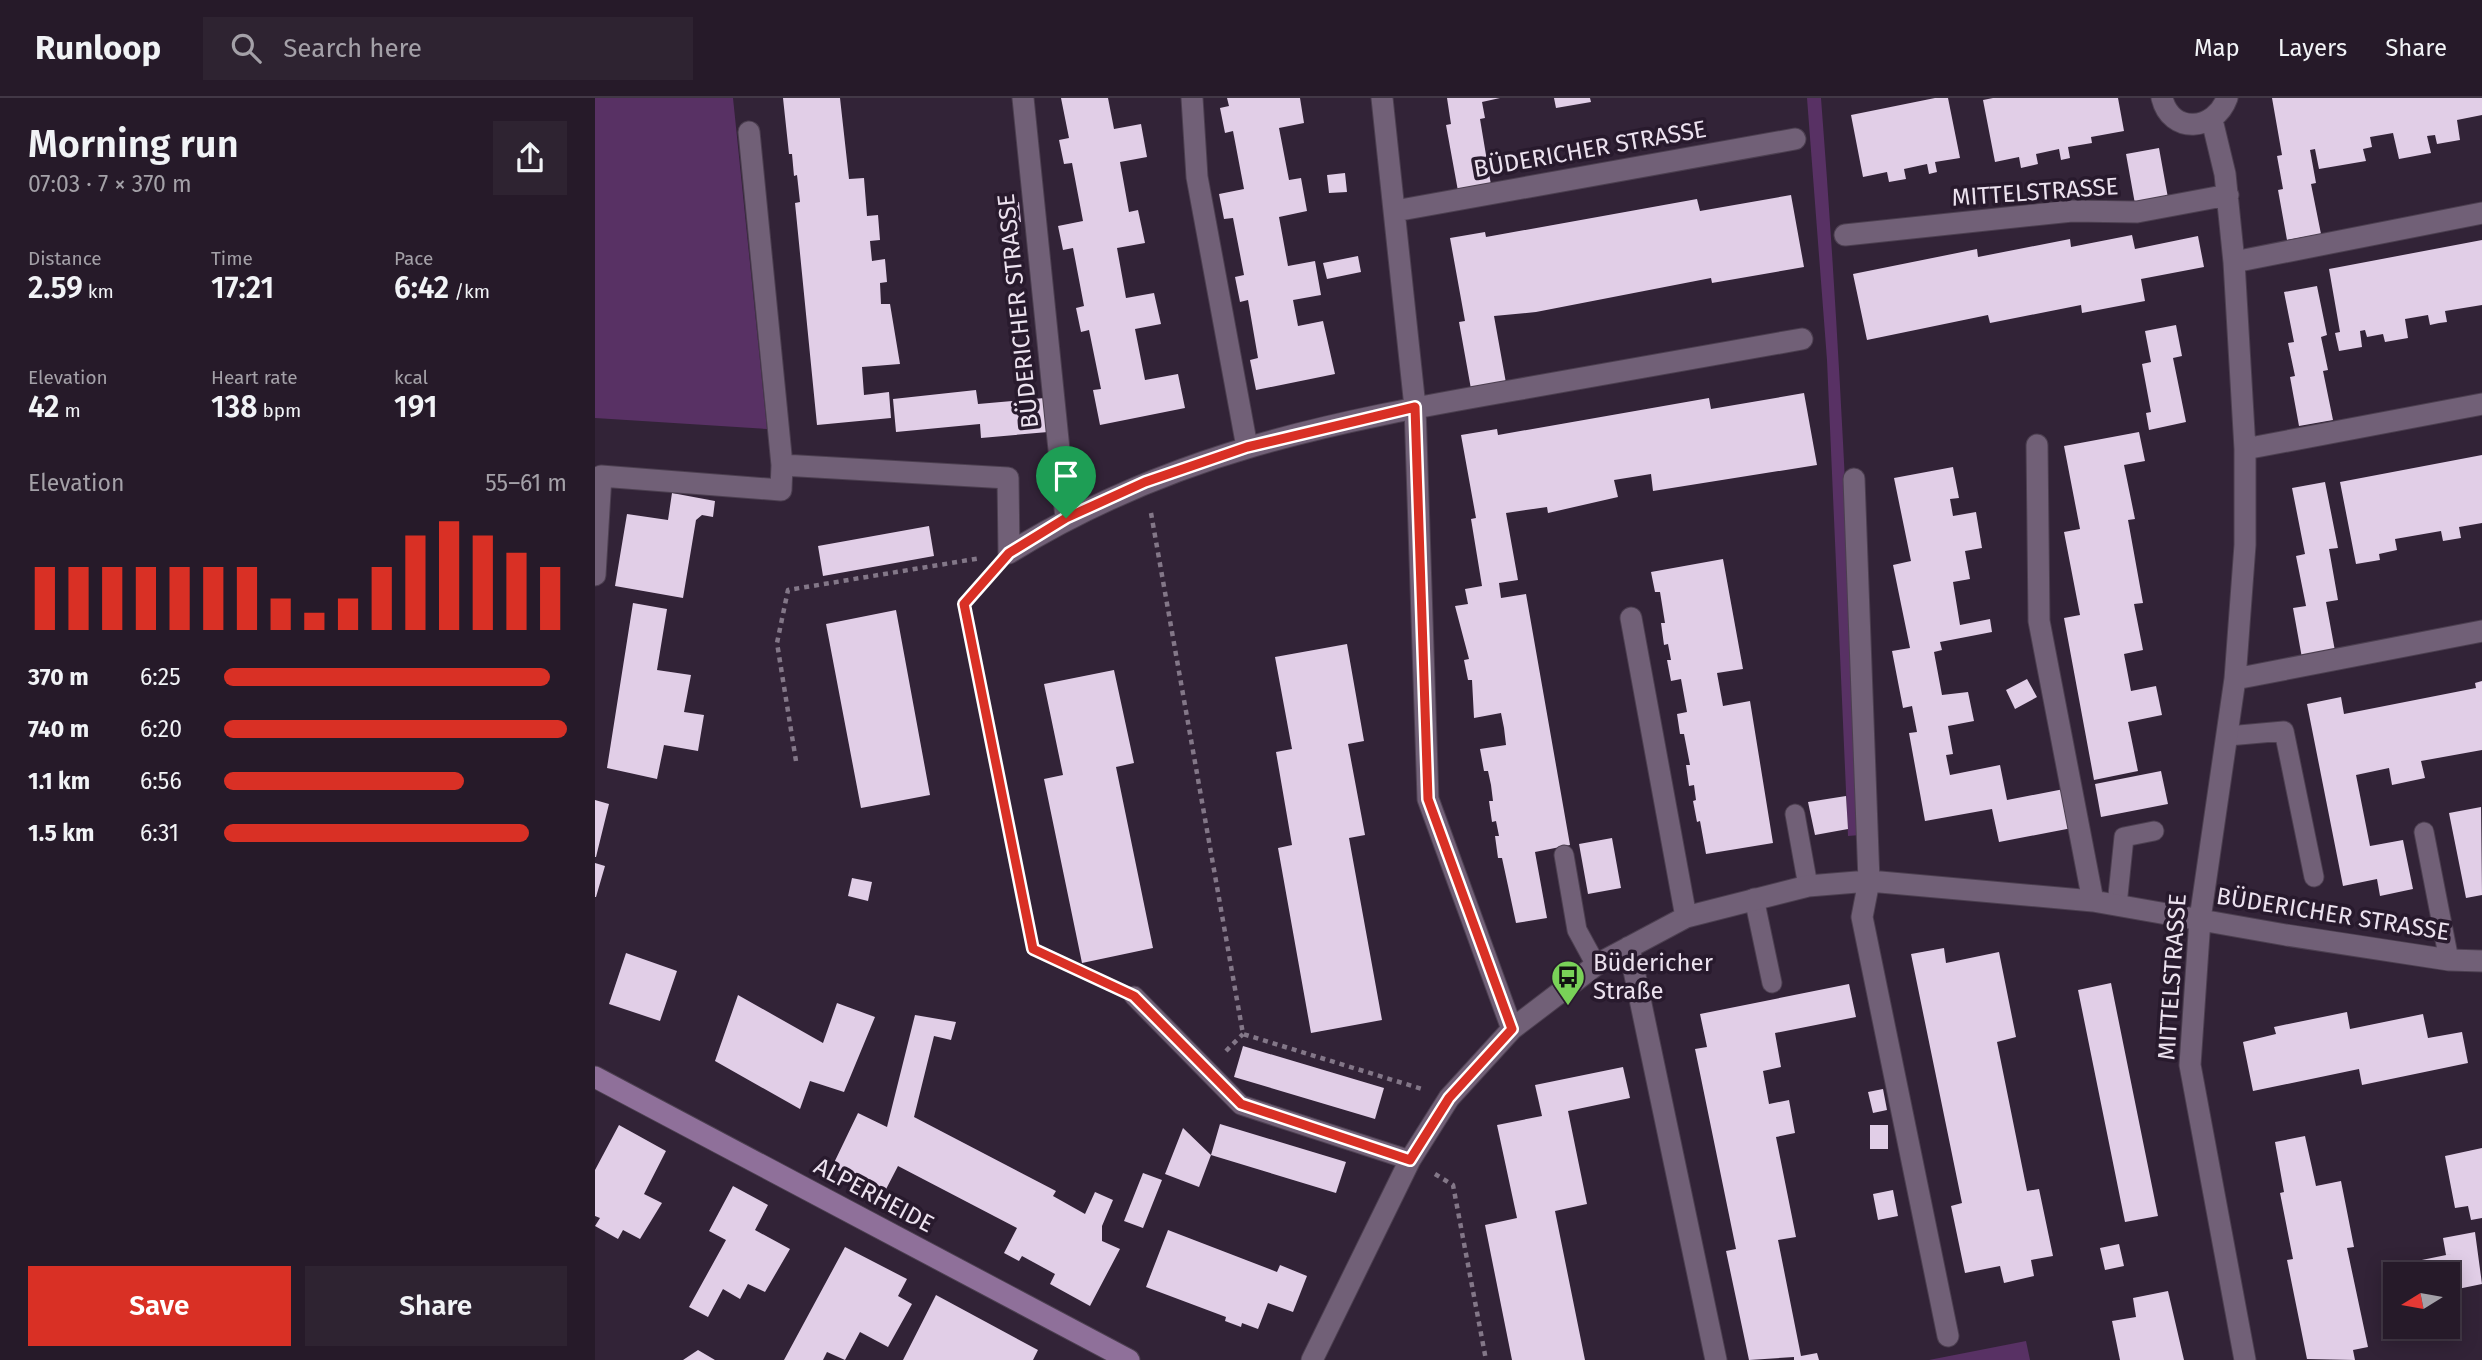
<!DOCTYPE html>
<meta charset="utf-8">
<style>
:root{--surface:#261a29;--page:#2e2331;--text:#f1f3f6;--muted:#a4a1a8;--line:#423846;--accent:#d93025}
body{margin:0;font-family:"Fira Sans",sans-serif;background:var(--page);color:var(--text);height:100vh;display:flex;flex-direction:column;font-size:26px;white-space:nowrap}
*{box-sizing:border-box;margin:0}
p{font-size:23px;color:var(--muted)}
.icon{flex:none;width:38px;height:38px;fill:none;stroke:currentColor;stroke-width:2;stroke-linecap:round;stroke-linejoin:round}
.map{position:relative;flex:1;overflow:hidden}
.sheet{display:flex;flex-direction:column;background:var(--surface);width:595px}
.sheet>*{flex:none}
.needle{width:46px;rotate:259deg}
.tools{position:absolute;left:1788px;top:1164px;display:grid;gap:14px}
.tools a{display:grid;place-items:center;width:77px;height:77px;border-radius:0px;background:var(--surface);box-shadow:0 4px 18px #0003,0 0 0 2px var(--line);font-size:35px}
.pin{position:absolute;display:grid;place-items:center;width:60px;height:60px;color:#fff;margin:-72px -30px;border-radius:50% 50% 50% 0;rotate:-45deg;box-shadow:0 0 7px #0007}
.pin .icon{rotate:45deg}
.round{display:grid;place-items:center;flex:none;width:74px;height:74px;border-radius:0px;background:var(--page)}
.summary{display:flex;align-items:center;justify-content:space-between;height:119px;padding:0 28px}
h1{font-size:38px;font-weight:600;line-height:52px}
.figures{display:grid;grid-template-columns:repeat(3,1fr);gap:10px;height:119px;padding:7px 28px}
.figures div{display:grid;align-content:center}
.figures b{font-size:30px;font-weight:600}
.figures small{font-size:19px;font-weight:400}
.figures p{font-size:19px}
.chart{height:196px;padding:14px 28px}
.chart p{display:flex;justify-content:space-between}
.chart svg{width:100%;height:126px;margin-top:7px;stroke:var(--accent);stroke-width:6}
.button{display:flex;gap:14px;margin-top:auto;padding:14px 28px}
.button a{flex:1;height:80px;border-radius:0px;background:var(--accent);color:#fff;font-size:28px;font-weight:600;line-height:80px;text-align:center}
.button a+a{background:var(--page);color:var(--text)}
ul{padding:0 28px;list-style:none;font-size:23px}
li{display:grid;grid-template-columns:112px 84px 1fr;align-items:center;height:52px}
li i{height:18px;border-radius:9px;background:var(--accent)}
header{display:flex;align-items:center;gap:42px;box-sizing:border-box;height:98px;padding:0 35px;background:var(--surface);border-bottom:2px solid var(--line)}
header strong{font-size:33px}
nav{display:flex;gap:38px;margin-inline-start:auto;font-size:24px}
.search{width:490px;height:63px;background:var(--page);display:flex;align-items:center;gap:18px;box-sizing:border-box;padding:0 24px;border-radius:0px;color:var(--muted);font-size:26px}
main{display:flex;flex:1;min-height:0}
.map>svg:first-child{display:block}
.green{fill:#583164}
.building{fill:#e1cee7}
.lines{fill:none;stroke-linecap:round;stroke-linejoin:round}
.lane-casing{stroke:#4c3f50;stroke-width:21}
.street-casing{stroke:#4c3f50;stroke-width:23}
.secondary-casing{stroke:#4c3f50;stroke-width:23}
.path{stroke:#837788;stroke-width:4.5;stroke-dasharray:5 5;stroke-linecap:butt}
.lane{stroke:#716077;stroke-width:19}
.street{stroke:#716077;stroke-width:21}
.secondary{stroke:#8f709a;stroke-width:21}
.route-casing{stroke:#fff;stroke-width:14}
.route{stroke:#d93025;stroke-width:9}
.labels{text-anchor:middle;stroke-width:7;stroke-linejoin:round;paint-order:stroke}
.street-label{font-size:24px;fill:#ece2ef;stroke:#281a2d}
.poi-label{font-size:24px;fill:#ece2ef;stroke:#281a2d;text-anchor:start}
</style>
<header>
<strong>Runloop</strong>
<div class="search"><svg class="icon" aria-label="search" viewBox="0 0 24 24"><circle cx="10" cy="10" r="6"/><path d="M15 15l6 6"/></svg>Search here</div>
<nav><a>Map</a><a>Layers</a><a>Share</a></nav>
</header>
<main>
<section class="sheet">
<div class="summary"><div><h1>Morning run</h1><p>07:03 · 7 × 370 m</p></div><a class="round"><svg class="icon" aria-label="share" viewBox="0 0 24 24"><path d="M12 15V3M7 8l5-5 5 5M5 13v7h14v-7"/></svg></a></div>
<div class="figures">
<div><p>Distance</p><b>2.59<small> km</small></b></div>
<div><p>Time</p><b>17:21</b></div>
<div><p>Pace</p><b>6:42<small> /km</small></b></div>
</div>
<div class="figures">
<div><p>Elevation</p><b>42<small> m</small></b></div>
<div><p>Heart rate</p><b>138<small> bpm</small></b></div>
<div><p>kcal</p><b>191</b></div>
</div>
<div class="chart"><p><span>Elevation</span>55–61 m</p>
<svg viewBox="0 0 160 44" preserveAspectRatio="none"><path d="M5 44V22M15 44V22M25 44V22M35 44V22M45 44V22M55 44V22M65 44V22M75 44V33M85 44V38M95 44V33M105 44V22M115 44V11M125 44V6M135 44V11M145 44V17M155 44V22"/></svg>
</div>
<ul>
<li><b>370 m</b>6:25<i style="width:95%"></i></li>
<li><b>740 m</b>6:20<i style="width:100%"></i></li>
<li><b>1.1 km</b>6:56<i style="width:70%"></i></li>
<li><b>1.5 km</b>6:31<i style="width:89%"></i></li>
</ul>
<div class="button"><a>Save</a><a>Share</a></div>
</section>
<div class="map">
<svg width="1887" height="1262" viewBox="0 0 1887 1262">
<rect width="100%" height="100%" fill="#322337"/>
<path class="green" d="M 0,0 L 138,0 L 172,331 L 0,320 Z
M 1212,0 L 1226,0 C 1245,245 1256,491 1265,737 L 1253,738 L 1232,262 Z
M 1431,1243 L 1435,1262 L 1334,1262 Z"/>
<path class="building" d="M 188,0 L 245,0 L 254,81 L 269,80 L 272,118 L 283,117 L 285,142 L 275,143 L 277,163 L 290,161 L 292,184 L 285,185 L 286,206 L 295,206 L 305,266 L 267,269 L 269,297 L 294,294 L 296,320 L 222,327 L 200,105 L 205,104 L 202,77 L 199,78 L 197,56 L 194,56 Z
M 466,0 L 513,0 L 519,31 L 546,26 L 552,59 L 525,64 L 534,114 L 543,112 L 550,145 L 522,150 L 531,200 L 559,195 L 566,226 L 540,231 L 550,282 L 583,276 L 590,310 L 505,327 L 498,292 L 506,291 L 494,232 L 486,234 L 481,210 L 489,208 L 478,150 L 468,152 L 463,128 L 488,123 L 477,65 L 469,66 L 464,42 L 474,40 Z
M 632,0 L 705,0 L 709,25 L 684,30 L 694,82 L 706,80 L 712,113 L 684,119 L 693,168 L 720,163 L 726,197 L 698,202 L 703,228 L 728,223 L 740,276 L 661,292 L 655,262 L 663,260 L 653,202 L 645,204 L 640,179 L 649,177 L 638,120 L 629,121 L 624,96 L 649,91 L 638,33 L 630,35 L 625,10 L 634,8 Z
M 852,0 L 905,0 L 887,4 L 890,20 L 885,21 L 896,87 L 863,93 L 851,27 L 856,26 Z
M 959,0 L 995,0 L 996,4 L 961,10 Z
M 1340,0 L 1353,0 L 1365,60 L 1340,64 L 1342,74 L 1334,76 L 1332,66 L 1309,71 L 1311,81 L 1294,84 L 1292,74 L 1268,79 L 1256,17 Z
M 1398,0 L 1523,0 L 1529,33 L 1496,39 L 1497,45 L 1473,49 L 1475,60 L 1466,62 L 1464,51 L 1441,56 L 1443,66 L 1426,70 L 1424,59 L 1400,64 L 1388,2 Z
M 1677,0 L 1887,0 L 1887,17 L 1862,22 L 1865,42 L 1842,46 L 1840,37 L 1832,38 L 1836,55 L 1804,61 L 1798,35 L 1775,39 L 1777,49 L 1768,51 L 1771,63 L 1724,71 L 1720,51 L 1715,52 L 1721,85 L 1716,86 L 1726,136 L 1692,142 L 1683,92 L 1688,91 L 1682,58 L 1687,57 Z
M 1564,50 L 1573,100 L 1540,106 L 1531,56 Z
M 750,75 L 752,94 L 734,95 L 732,77 Z
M 1196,97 L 1209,169 L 1117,185 L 1116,180 L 941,214 L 899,218 L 911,285 L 876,291 L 864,224 L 870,223 L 855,140 L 890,134 L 891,139 L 1102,101 L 1105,113 Z
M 424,104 L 426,124 L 408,125 L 406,106 Z
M 1537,137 L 1540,151 L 1603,138 L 1609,169 L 1546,181 L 1550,203 L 1487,215 L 1486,207 L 1395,225 L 1393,217 L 1272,242 L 1258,176 L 1382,151 L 1383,159 L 1475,141 L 1476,149 Z
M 1887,142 L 1887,207 L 1850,213 L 1852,224 L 1844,225 L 1835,227 L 1833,217 L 1810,221 L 1813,240 L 1790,244 L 1788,236 L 1772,239 L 1770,232 L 1765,233 L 1767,249 L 1744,253 L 1740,235 L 1745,234 L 1734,171 Z
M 763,158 L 766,174 L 732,181 L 728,165 Z
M 1722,188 L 1732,237 L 1726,239 L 1733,272 L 1728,273 L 1738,322 L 1704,328 L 1695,279 L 1700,278 L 1693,245 L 1699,244 L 1689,194 Z
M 1581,227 L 1587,258 L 1578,260 L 1591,324 L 1554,332 L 1551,315 L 1556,314 L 1547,266 L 1556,264 L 1550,233 Z
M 381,292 L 383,306 L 450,300 L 453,334 L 386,340 L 385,326 L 301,334 L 298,301 Z
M 1209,295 L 1222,367 L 1058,393 L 1056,376 L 1019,382 L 1023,399 L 953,415 L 952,409 L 911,415 L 923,482 L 904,485 L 906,500 L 931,496 L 975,747 L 940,754 L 952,820 L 921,825 L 907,760 L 903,760 L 900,738 L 904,738 L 901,723 L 897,724 L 894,703 L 898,703 L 896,687 L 893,673 L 889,673 L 885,651 L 911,647 L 909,630 L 906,615 L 879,620 L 877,582 L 873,582 L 869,562 L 874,561 L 860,508 L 873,506 L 870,491 L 887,488 L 876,421 L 881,420 L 866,337 L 902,331 L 903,337 L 1114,300 L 1116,311 Z
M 1544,334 L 1550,363 L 1529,367 L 1540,421 L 1533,422 L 1548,505 L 1539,506 L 1548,552 L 1529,556 L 1536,593 L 1561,588 L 1567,617 L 1533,624 L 1543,673 L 1499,682 L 1469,520 L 1485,517 L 1469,434 L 1485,431 L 1469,348 Z
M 1887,357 L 1887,425 L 1864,429 L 1866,440 L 1848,443 L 1846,433 L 1800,441 L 1802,452 L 1784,456 L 1785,462 L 1761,466 L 1745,384 Z
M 1358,369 L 1364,400 L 1355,401 L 1358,418 L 1381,414 L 1387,450 L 1370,453 L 1375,481 L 1358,484 L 1365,527 L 1395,521 L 1397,534 L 1345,544 L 1347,552 L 1339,554 L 1347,597 L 1373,594 L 1379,623 L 1353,628 L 1358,656 L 1351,657 L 1355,677 L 1405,667 L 1412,702 L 1469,691 L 1477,730 L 1404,744 L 1397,711 L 1330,723 L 1314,635 L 1322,634 L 1317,608 L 1308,610 L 1297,553 L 1315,550 L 1298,467 L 1316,463 L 1299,380 Z
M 1730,384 L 1743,450 L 1734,451 L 1743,502 L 1731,504 L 1740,553 L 1707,560 L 1698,510 L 1711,508 L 1701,458 L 1710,456 L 1697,390 Z
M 77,395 L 120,403 L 118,419 L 107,417 L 101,422 L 88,500 L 20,488 L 32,416 L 73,422 Z
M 334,428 L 339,458 L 228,478 L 223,448 Z
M 1128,461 L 1148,571 L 1122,575 L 1128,608 L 1155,603 L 1178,745 L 1111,756 L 1105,723 L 1102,724 L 1098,703 L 1101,702 L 1099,687 L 1094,688 L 1091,667 L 1095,667 L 1089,636 L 1085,636 L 1082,616 L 1092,614 L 1086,581 L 1076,583 L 1072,562 L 1076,562 L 1073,546 L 1069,547 L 1066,525 L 1070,525 L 1065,494 L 1060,494 L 1056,474 Z
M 38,505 L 72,511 L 62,572 L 96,577 L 89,614 L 109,617 L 103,653 L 69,647 L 62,681 L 12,670 Z
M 301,512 L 335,697 L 266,710 L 231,526 Z
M 752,546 L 769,643 L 753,646 L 770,737 L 754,740 L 787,922 L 716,935 L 683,750 L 697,747 L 681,654 L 697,651 L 680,559 Z
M 519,572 L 539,665 L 521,669 L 558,850 L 487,865 L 449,681 L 468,677 L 449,586 Z
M 1432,581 L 1442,599 L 1420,611 L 1411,592 Z
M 1887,583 L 1887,652 L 1826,663 L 1830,680 L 1797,687 L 1794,670 L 1761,677 L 1775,748 L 1808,742 L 1818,791 L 1785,798 L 1782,781 L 1748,788 L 1712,606 L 1746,599 L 1749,616 L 1881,590 L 1880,585 Z
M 1566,673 L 1573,706 L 1506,719 L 1500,686 Z
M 1251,698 L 1253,731 L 1220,737 L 1213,704 Z
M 0,702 L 14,706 L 1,759 L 0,759 Z
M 1886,709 L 1887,797 L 1871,800 L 1854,715 Z
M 1017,740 L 1026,790 L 993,796 L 984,746 Z
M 0,765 L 10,768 L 1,799 L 0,799 Z
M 257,780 L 277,784 L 273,803 L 253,798 Z
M 1349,850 L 1351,865 L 1404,854 L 1421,939 L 1402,944 L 1432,1093 L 1444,1091 L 1458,1158 L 1436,1162 L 1439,1178 L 1409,1185 L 1405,1168 L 1370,1175 L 1356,1108 L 1367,1105 L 1316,856 Z
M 31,855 L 82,873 L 65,923 L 14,906 Z
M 1516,885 L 1563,1118 L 1530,1124 L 1483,892 Z
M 1254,886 L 1261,919 L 1180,935 L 1186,969 L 1168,973 L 1174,1006 L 1194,1002 L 1200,1035 L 1181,1039 L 1201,1139 L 1183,1142 L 1206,1258 L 1222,1255 L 1224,1262 L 1199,1262 L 1199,1259 L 1154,1262 L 1131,1153 L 1141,1151 L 1100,951 L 1112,949 L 1105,916 Z
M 143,897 L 228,945 L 242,905 L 280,919 L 249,994 L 215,983 L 205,1011 L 120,963 Z
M 1752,914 L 1755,931 L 1828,916 L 1833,940 L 1867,934 L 1873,965 L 1767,987 L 1764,971 L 1658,993 L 1648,944 L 1681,936 L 1679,929 Z
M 320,917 L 361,924 L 356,942 L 339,938 L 319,1019 L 461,1093 L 458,1098 L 490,1116 L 500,1094 L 518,1102 L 507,1128 L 507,1143 L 525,1151 L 495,1208 L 455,1186 L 460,1176 L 427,1158 L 424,1163 L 409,1155 L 422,1130 L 303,1068 L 288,1097 L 237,1069 L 263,1015 L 292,1029 Z
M 648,948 L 789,990 L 780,1021 L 639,979 Z
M 1028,969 L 1035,1000 L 973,1013 L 992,1106 L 960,1113 L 990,1262 L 917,1262 L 890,1127 L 922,1120 L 902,1027 L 947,1018 L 940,987 Z
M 1288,991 L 1292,1012 L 1278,1015 L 1273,994 Z
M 625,1026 L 751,1064 L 741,1095 L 616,1057 Z
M 24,1027 L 71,1053 L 49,1096 L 67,1105 L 45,1141 L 28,1132 L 23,1141 L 0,1128 L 5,1120 L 0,1118 L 0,1072 Z
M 1275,1027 L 1293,1027 L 1293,1051 L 1275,1051 Z
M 588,1030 L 616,1057 L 604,1089 L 570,1076 Z
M 1710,1038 L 1721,1088 L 1746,1083 L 1759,1149 L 1752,1150 L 1773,1249 L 1758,1252 L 1760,1262 L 1712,1261 L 1692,1162 L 1698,1161 L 1685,1095 L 1689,1094 L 1680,1044 Z
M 1887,1050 L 1887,1120 L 1876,1122 L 1873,1108 L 1860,1110 L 1850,1058 Z
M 548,1075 L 567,1082 L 548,1130 L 529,1123 Z
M 138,1088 L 173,1107 L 160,1132 L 195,1151 L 170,1194 L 153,1186 L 145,1201 L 128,1191 L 113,1219 L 94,1209 L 131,1142 L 114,1133 Z
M 1298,1092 L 1303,1118 L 1283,1122 L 1278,1096 Z
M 573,1132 L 682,1174 L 685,1167 L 712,1178 L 698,1214 L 673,1205 L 663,1231 L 647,1225 L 646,1229 L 630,1223 L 631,1219 L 551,1189 Z
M 1880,1134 L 1887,1186 L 1853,1193 L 1853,1176 L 1820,1176 L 1817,1164 L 1861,1155 L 1851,1157 L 1848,1140 Z
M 1524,1146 L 1529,1168 L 1510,1172 L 1505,1150 Z
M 250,1149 L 312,1181 L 303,1198 L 317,1206 L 293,1249 L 265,1234 L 250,1262 L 232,1254 L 228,1262 L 189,1262 Z
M 1573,1193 L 1589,1262 L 1525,1262 L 1517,1223 L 1541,1219 L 1538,1200 Z
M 341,1197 L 443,1252 L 438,1262 L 308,1262 Z
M 103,1252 L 120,1262 L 88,1262 Z"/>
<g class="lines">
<g class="lane-casing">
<path id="lane" d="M 1633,638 L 1689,633 L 1719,779
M 1200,716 L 1213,788
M 1829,734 L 1854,862
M 969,757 L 982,832 L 1001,867
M 1159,800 L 1177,885
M 1522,807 L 1529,739 L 1559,733
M 539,898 L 646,1007 L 815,1062"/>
</g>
<g class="street-casing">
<path id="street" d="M 428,0 L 471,420
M 597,0 L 602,79 L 652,349
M 787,0 L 820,309 L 833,701 L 917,931
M 1567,0 C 1576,37 1620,33 1632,0
M 1617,22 L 1630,76 L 1639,164 L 1650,351 L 1650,447 L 1640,581 L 1605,821 L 1595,967 L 1650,1262
M 154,34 L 187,367 L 413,380 L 414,455 C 576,355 736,324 920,292 C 1016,275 1112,258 1207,241
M 800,113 L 1200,41
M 1250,137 L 1477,113 L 1542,114 L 1633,97
M 1639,164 L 1887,115
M 1442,347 L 1444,523 L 1498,803
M 1650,351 L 1887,306
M 1259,381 L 1274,783 L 1267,819 L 1353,1238
M 0,477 L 6,378 L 186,392 L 187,367
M 1036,520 L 1091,819
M 1640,581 L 1887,533
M 1034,849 L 1121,1262
M 717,1262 L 815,1062 L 854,1000 L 917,931 L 1001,867 L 1091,819 L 1213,788 L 1274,783 L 1498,803 L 1691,837 L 1854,862 L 1887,863"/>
</g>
<g class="secondary-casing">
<path id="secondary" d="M 0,979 L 534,1262"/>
</g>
<path class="path" d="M 556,415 L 648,936 L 827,991
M 395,477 L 369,506 L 438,851 L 513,886
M 201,663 L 182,545 L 193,492 L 386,460
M 631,953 L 648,936
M 840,1076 L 858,1087 L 891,1262"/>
<use href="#lane" class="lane"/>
<use href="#street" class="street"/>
<use href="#secondary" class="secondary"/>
</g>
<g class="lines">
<g class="route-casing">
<path id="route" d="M 820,309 L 833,701 L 917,931 L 854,1000 L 815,1062 L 646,1006 L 539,898 L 438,851 L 369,506 L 414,455 L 471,420 L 550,384 L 652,349 Z"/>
</g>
<use href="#route" class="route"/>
</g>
<defs>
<g id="bus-pin" transform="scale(1.75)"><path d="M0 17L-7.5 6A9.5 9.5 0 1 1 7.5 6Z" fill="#79d158" stroke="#281a2d"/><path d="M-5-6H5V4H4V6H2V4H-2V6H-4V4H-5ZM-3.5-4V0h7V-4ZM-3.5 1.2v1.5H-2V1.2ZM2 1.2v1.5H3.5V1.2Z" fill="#111"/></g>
</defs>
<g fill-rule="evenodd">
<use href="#bus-pin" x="973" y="879"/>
</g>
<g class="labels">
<g class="street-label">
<text transform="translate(995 51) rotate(-10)" y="8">BÜDERICHER STRASSE</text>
<text transform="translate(1440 94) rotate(-4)" y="8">MITTELSTRASSE</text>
<text transform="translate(423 213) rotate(-96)" y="8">BÜDERICHER STRASSE</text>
<text transform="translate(1738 816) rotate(9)" y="8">BÜDERICHER STRASSE</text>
<text transform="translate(1577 879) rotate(-86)" y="8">MITTELSTRASSE</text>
<text transform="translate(279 1097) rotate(28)" y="8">ALPERHEIDE</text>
</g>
<g class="poi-label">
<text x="998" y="873">Büdericher<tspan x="998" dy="28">Straße</tspan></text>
</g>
</g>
</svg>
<div class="tools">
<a><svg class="needle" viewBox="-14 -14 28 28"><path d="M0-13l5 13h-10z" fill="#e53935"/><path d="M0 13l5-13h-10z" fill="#a4a1a8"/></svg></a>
</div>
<div class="pin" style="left:471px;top:420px;background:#1e9e55"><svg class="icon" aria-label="arrive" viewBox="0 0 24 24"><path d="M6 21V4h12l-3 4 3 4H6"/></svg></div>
</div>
</main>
